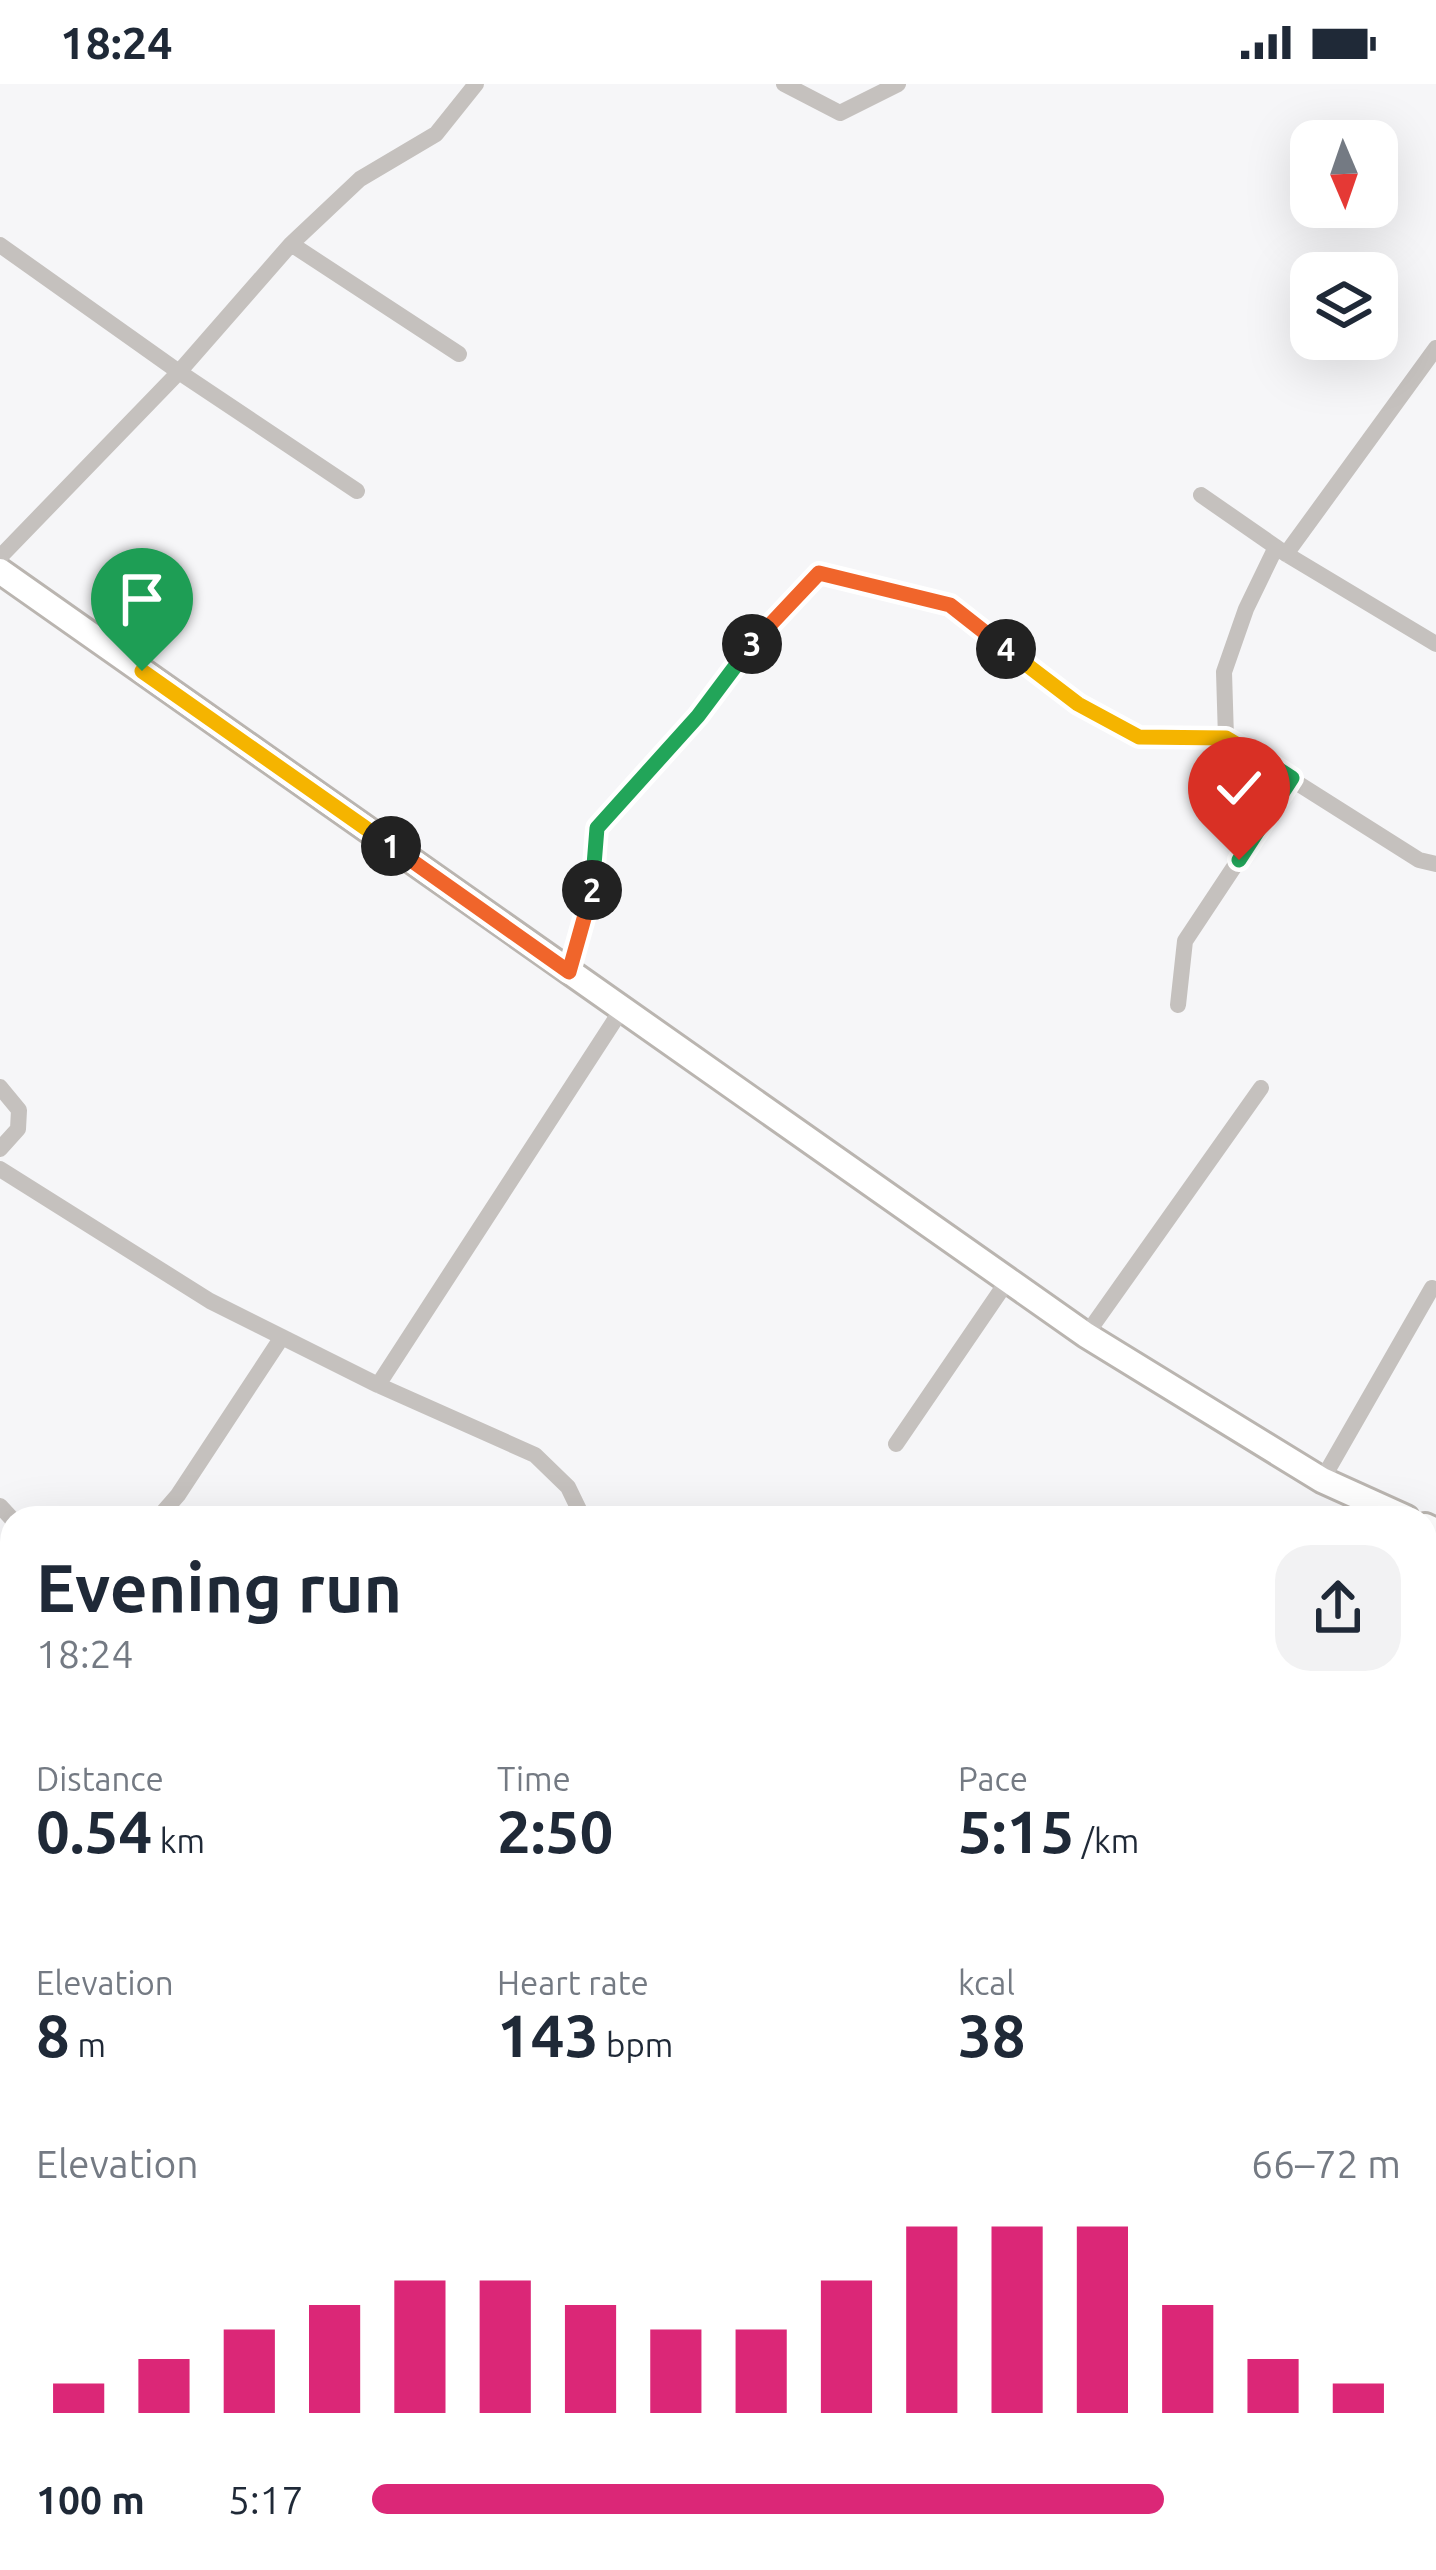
<!DOCTYPE html>
<meta charset="utf-8">
<style>
:root{--surface:#fff;--page:#f2f2f3;--text:#1f2937;--muted:#747a83;--accent:#db2777}
body{margin:0;font-family:Ubuntu,sans-serif;background:var(--page);color:var(--text);height:100vh;display:flex;flex-direction:column;font-size:45px;white-space:nowrap}
*{box-sizing:border-box;margin:0}
p{font-size:39px;color:var(--muted)}
.icon{flex:none;width:66px;height:66px;fill:none;stroke:currentColor;stroke-width:2;stroke-linecap:round;stroke-linejoin:round}
.map{position:relative;flex:1;overflow:hidden}
.sheet{position:absolute;left:0px;top:1422px;width:1437px;height:1065px;display:flex;flex-direction:column;background:var(--surface);border-radius:36px 36px 0 0;box-shadow:0 12px 48px #0002}
.sheet>*{flex:none}
.needle{width:78px;rotate:178deg}
.tools{position:absolute;left:1290px;top:36px;display:grid;gap:24px}
.tools a{display:grid;place-items:center;width:108px;height:108px;border-radius:24px;background:var(--surface);box-shadow:0 12px 48px #0002;font-size:60px}
.pin{position:absolute;display:grid;place-items:center;width:102px;height:102px;color:#fff;margin:-123px -51px;border-radius:50% 50% 50% 0;rotate:-45deg;box-shadow:0 0 12px #0007}
.pin .icon{rotate:45deg}
.km{position:absolute;width:60px;height:60px;margin:-30px;border-radius:50%;background:#222;color:#fff;font-size:33px;line-height:60px;text-align:center}
.round{display:grid;place-items:center;flex:none;width:126px;height:126px;border-radius:36px;background:var(--page)}
.head{display:flex;align-items:center;justify-content:space-between;height:204px;padding:0 36px}
h1{font-size:66px;font-weight:700;line-height:90px}
.metrics{display:grid;grid-template-columns:repeat(3,1fr);gap:18px;height:204px;padding:12px 36px}
.metrics div{display:grid;align-content:center}
.metrics b{font-size:60px;font-weight:700}
.metrics small{font-size:33px;font-weight:400}
.metrics p{font-size:33px}
.chart{height:336px;padding:24px 36px}
.chart p{display:flex;justify-content:space-between}
.chart svg{width:100%;height:216px;margin-top:12px;stroke:var(--accent);stroke-width:6}
ul{padding:0 36px;list-style:none;font-size:39px}
li{display:grid;grid-template-columns:192px 144px 1fr;align-items:center;height:90px}
li i{height:30px;border-radius:15px;background:var(--accent)}
.status{display:flex;justify-content:space-between;align-items:center;height:84px;padding:0 60px;background:var(--surface);direction:ltr}
.status svg{height:33px;fill:currentColor}
.map>svg:first-child{display:block}
.lines{fill:none;stroke-linecap:round;stroke-linejoin:round}
.secondary-casing{stroke:#bab5b0;stroke-width:30}
.street{stroke:#c5c1be;stroke-width:16}
.secondary{stroke:#fff;stroke-width:24}
.split-1-casing{stroke:#fff;stroke-width:24}
.split-2-casing{stroke:#fff;stroke-width:24}
.split-3-casing{stroke:#fff;stroke-width:24}
.split-4-casing{stroke:#fff;stroke-width:24}
.split-5-casing{stroke:#fff;stroke-width:24}
.split-6-casing{stroke:#fff;stroke-width:24}
.split-1{stroke:#f5b400;stroke-width:15}
.split-2{stroke:#f0652b;stroke-width:15}
.split-3{stroke:#22a559;stroke-width:15}
.split-4{stroke:#f0652b;stroke-width:15}
.split-5{stroke:#f5b400;stroke-width:15}
.split-6{stroke:#22a559;stroke-width:15}
</style>
<div class="status"><b>18:24</b><svg viewBox="0 0 49 12"><path d="M0 12V9h3v3zM5 12V6h3v6zM10 12V3h3v9zM15 12V0h3v12zM26 1h20v11H26zM47 4h2v5h-2z"/></svg></div>
<div class="map">
<svg width="1436" height="2486" viewBox="0 0 1436 2486">
<rect width="100%" height="100%" fill="#f6f6f8"/>
<g class="lines">
<g class="secondary-casing">
<path id="secondary" d="M 0,487 L 1086,1251 L 1322,1396 L 1406,1434
M 1425,1442 L 1436,1447"/>
</g>
<path class="street" d="M 784,0 L 840,29 L 898,0
M 291,160 L 459,270
M 0,161 L 179,288 L 357,407
M 1201,411 L 1286,470 L 1436,560
M 1286,470 L 1436,264
M 0,473 L 179,288 L 291,160 L 360,95 L 436,50 L 476,0
M 1226,654 L 1224,588 L 1246,525 L 1276,463
M 569,888 L 591,813 L 597,744 L 698,632 L 757,553 L 819,489 L 950,522 L 1078,620 L 1139,654 L 1226,654 L 1419,776 L 1436,780
M 1178,921 L 1185,857 L 1293,694
M 0,1003 L 19,1026 L 18,1045 L 0,1065
M 0,1085 L 210,1217 L 378,1301 L 535,1371 L 568,1403 L 583,1434
M 1086,1251 L 1261,1004
M 378,1301 L 622,925
M 896,1360 L 1008,1196
M 1322,1396 L 1432,1204
M 0,1422 L 12,1435
M 158,1434 L 178,1411 L 282,1253
M 1425,1627 L 1436,1627
M 0,1670 L 12,1680
M 1425,1989 L 1436,1996
M 1425,2061 L 1436,2040
M 1425,2464 L 1436,2468
M 487,2475 L 512,2486
M 817,2475 L 837,2486
M 188,2486 L 192,2475
M 1225,2486 L 1233,2475"/>
<use href="#secondary" class="secondary"/>
</g>
<g class="lines">
<g class="split-1-casing">
<path id="split-1" d="M 142,587 L 391,762"/>
</g>
<g class="split-2-casing">
<path id="split-2" d="M 391,762 L 569,888 L 592,806"/>
</g>
<g class="split-3-casing">
<path id="split-3" d="M 592,806 L 597,744 L 698,632 L 752,560"/>
</g>
<g class="split-4-casing">
<path id="split-4" d="M 752,560 L 819,489 L 950,521 L 1006,565"/>
</g>
<g class="split-5-casing">
<path id="split-5" d="M 1006,565 L 1078,620 L 1139,653 L 1226,654 L 1275,683"/>
</g>
<g class="split-6-casing">
<path id="split-6" d="M 1239,776 L 1292,694 L 1275,683"/>
</g>
<use href="#split-1" class="split-1"/>
<use href="#split-2" class="split-2"/>
<use href="#split-3" class="split-3"/>
<use href="#split-4" class="split-4"/>
<use href="#split-5" class="split-5"/>
<use href="#split-6" class="split-6"/>
</g>
</svg>
<div class="tools">
<a><svg class="needle" viewBox="-14 -14 28 28"><path d="M0-13l5 13h-10z" fill="#e53935"/><path d="M0 13l5-13h-10z" fill="#747a83"/></svg></a>
<a><svg class="icon" aria-label="layers" viewBox="0 0 24 24"><path d="M12 4l9 5-9 5-9-5zM3 14l9 5 9-5"/></svg></a>
</div>
<div class="pin" style="left:142px;top:587px;background:#1e9e55"><svg class="icon" aria-label="arrive" viewBox="0 0 24 24"><path d="M6 21V4h12l-3 4 3 4H6"/></svg></div>
<div class="pin" style="left:1239px;top:776px;background:#d93025"><svg class="icon" aria-label="check" viewBox="0 0 24 24"><path d="M5 12l5 5 9-10"/></svg></div>
<b class="km" style="left:391px;top:762px">1</b>
<b class="km" style="left:592px;top:806px">2</b>
<b class="km" style="left:752px;top:560px">3</b>
<b class="km" style="left:1006px;top:565px">4</b>
<section class="sheet">
<div class="head"><div><h1>Evening run</h1><p>18:24</p></div><a class="round"><svg class="icon" aria-label="share" viewBox="0 0 24 24"><path d="M12 15V3M7 8l5-5 5 5M5 13v7h14v-7"/></svg></a></div>
<div class="metrics">
<div><p>Distance</p><b>0.54<small> km</small></b></div>
<div><p>Time</p><b>2:50</b></div>
<div><p>Pace</p><b>5:15<small> /km</small></b></div>
</div>
<div class="metrics">
<div><p>Elevation</p><b>8<small> m</small></b></div>
<div><p>Heart rate</p><b>143<small> bpm</small></b></div>
<div><p>kcal</p><b>38</b></div>
</div>
<div class="chart"><p><span>Elevation</span>66–72 m</p>
<svg viewBox="0 0 160 44" preserveAspectRatio="none"><path d="M5 44V38M15 44V33M25 44V27M35 44V22M45 44V17M55 44V17M65 44V22M75 44V27M85 44V27M95 44V17M105 44V6M115 44V6M125 44V6M135 44V22M145 44V33M155 44V38"/></svg>
</div>
<ul>
<li><b>100 m</b>5:17<i style="width:77%"></i></li>
</ul>
</section>
</div>
